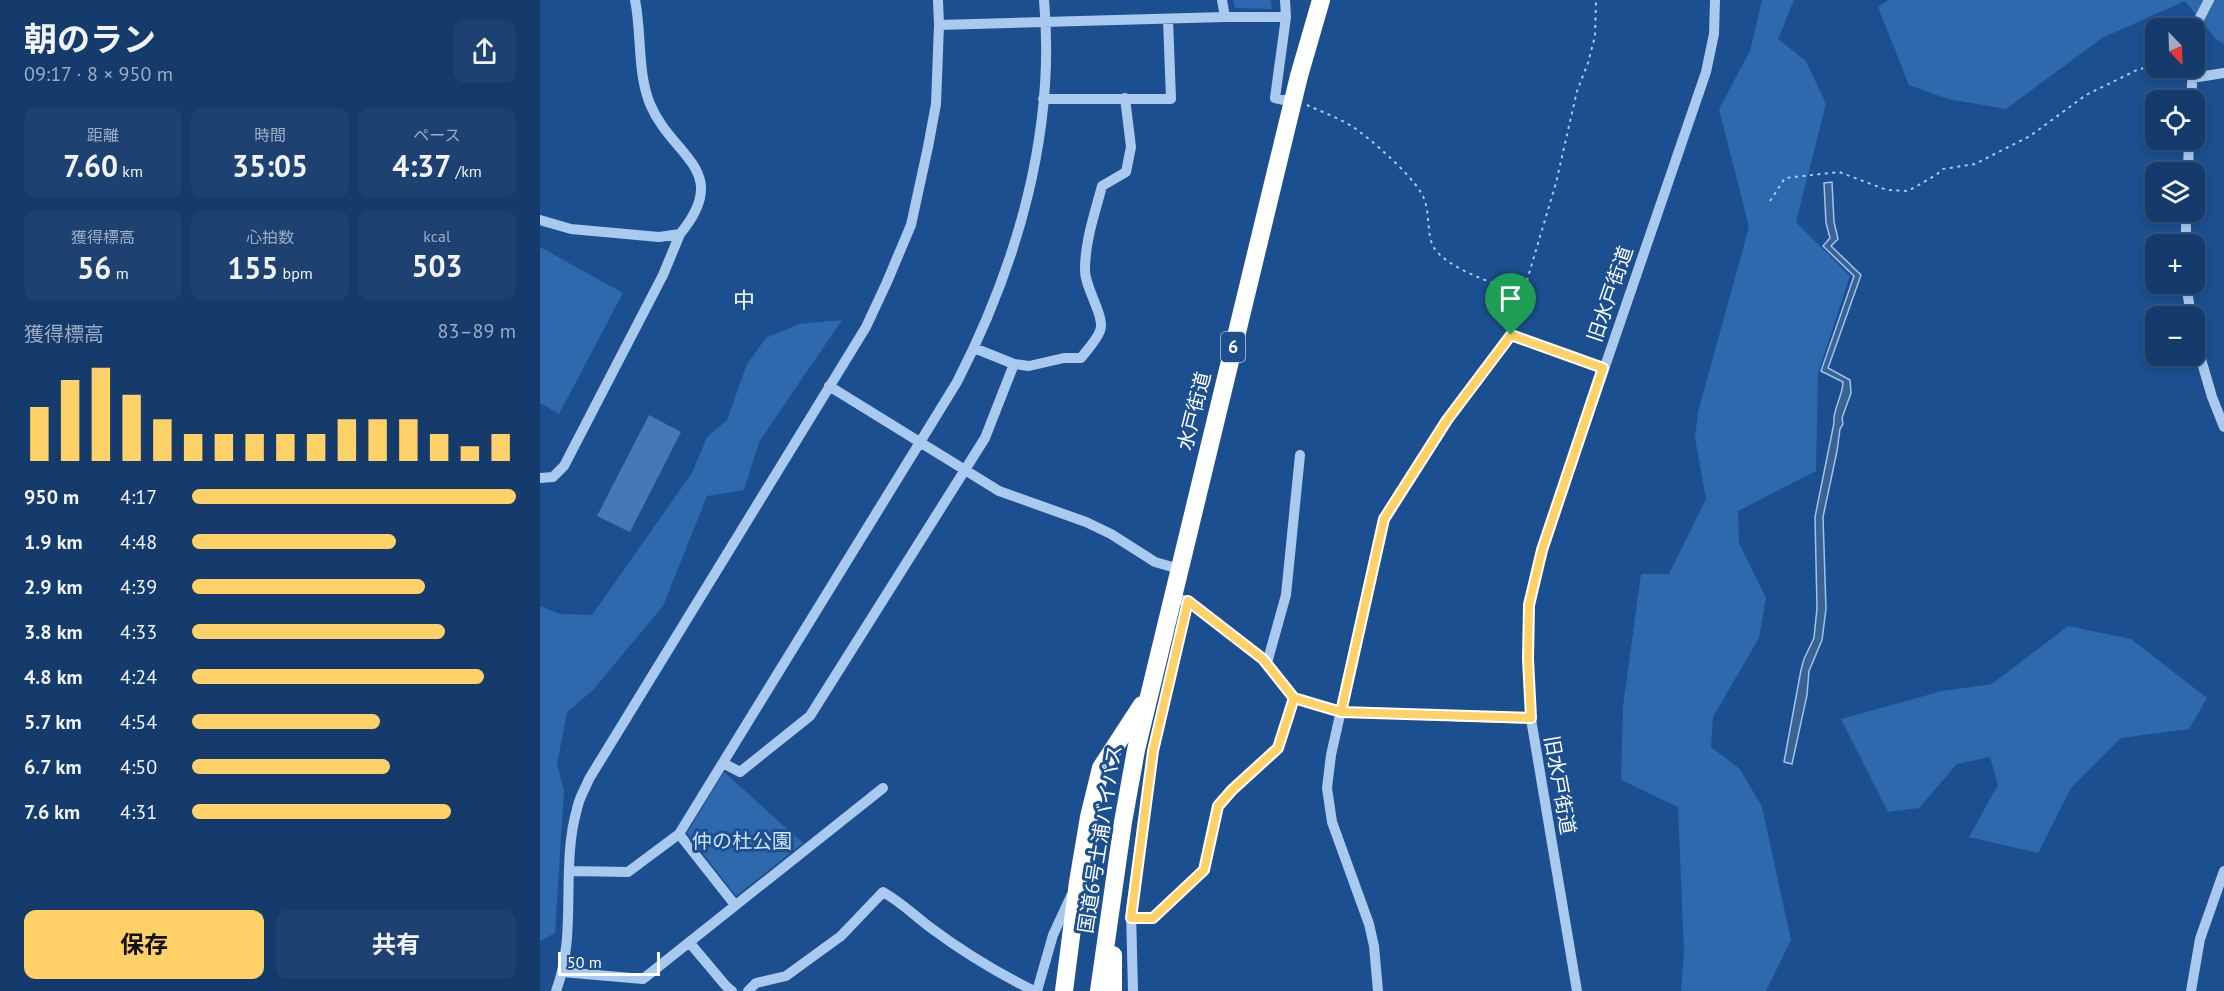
<!DOCTYPE html>
<html lang="ja">
<meta charset="utf-8">
<style>
:root{--surface:#143b6b;--page:#1d4271;--text:#f1f3f6;--muted:#9dadc1;--line:#33557e;--accent:#ffd166}
body{margin:0;font-family:"PT Sans","Noto Sans JP",sans-serif;background:var(--page);color:var(--text);height:100vh;display:flex;flex-direction:column;font-size:22px;white-space:nowrap}
*{box-sizing:border-box;margin:0}
p{font-size:20px;color:var(--muted)}
.icon{flex:none;width:33px;height:33px;fill:none;stroke:currentColor;stroke-width:2;stroke-linecap:round;stroke-linejoin:round}
.map{position:relative;flex:1;overflow:hidden}
.drawer{display:flex;flex-direction:column;background:var(--surface);width:540px}
.drawer>*{flex:none}
.needle{width:39px;rotate:157deg}
.controls{position:absolute;left:1605px;top:18px;display:grid;gap:12px}
.controls a{display:grid;place-items:center;width:60px;height:60px;border-radius:12px;background:var(--surface);box-shadow:0 3px 9px #0003,0 0 0 2px var(--line);font-size:30px}
.scale{position:absolute;left:18px;bottom:15px;width:102px;box-sizing:border-box;padding-left:6px;border:3px solid #fff;border-top:0;font-size:16px;line-height:21px;white-space:nowrap;color:#fff;-webkit-text-stroke:4px #1b4f8f;paint-order:stroke}
.pin{position:absolute;display:grid;place-items:center;width:51px;height:51px;color:#fff;margin:-62px -26px;border-radius:50% 50% 50% 0;rotate:-45deg;box-shadow:0 0 6px #0007}
.pin .icon{rotate:45deg}
.round{display:grid;place-items:center;flex:none;width:63px;height:63px;border-radius:12px;background:var(--page)}
.head{display:flex;align-items:center;justify-content:space-between;height:102px;padding:0 24px}
h1{font-size:33px;font-weight:700;line-height:45px}
.figures{display:grid;grid-template-columns:repeat(3,1fr);gap:9px;height:102px;padding:6px 24px}
.figures div{display:grid;align-content:center;border-radius:12px;background:var(--page);text-align:center}
.figures b{font-size:30px;font-weight:700}
.figures small{font-size:16px;font-weight:400}
.figures p{font-size:16px}
.chart{height:168px;padding:12px 24px}
.chart p{display:flex;justify-content:space-between}
.chart svg{width:100%;height:108px;margin-top:6px;stroke:var(--accent);stroke-width:6}
.button{display:flex;gap:12px;margin-top:auto;padding:12px 24px}
.button a{flex:1;height:69px;border-radius:12px;background:var(--accent);color:#111;font-size:24px;font-weight:700;line-height:69px;text-align:center}
.button a+a{background:var(--page);color:var(--text)}
ul{padding:0 24px;list-style:none;font-size:20px}
li{display:grid;grid-template-columns:96px 72px 1fr;align-items:center;height:45px}
li i{height:15px;border-radius:8px;background:var(--accent)}
main{display:flex;flex:1;min-height:0}
.map>svg:first-child{display:block}
.green{fill:#2e69ad}
.water{fill:#3c6290;stroke:#9cc4f0;stroke-width:1.5}
.building{fill:#4478b7}
.lines{fill:none;stroke-linecap:round;stroke-linejoin:round}
.path{stroke:#a9c9ee;stroke-width:2;stroke-dasharray:3 4.5;stroke-linecap:butt}
.minor{stroke:#a9c9ee;stroke-width:10}
.highway{stroke:#fff;stroke-width:18}
.route-casing{stroke:#fff;stroke-width:12}
.route{stroke:#ffd166;stroke-width:8}
.labels{text-anchor:middle;stroke-width:6;stroke-linejoin:round;paint-order:stroke}
.shield{fill:#1b4f8f;stroke:#bbcadd;stroke-width:1.5}
.shield-label{font-size:18px;font-weight:bold;fill:#fff}
.street-label{font-size:20px;fill:#fff;stroke:#1b4f8f}
.park-label{font-size:20px;fill:#cfe3fa;stroke:#1b4f8f}
.quarter-label{font-size:22px;fill:#fff;stroke:#1b4f8f}
</style>
<main>
<section class="drawer">
<div class="head"><div><h1>朝のラン</h1><p>09:17 · 8 × 950 m</p></div><a class="round"><svg class="icon" aria-label="share" viewBox="0 0 24 24"><path d="M12 15V3M7 8l5-5 5 5M5 13v7h14v-7"/></svg></a></div>
<div class="figures">
<div><p>距離</p><b>7.60<small> km</small></b></div>
<div><p>時間</p><b>35:05</b></div>
<div><p>ペース</p><b>4:37<small> /km</small></b></div>
</div>
<div class="figures">
<div><p>獲得標高</p><b>56<small> m</small></b></div>
<div><p>心拍数</p><b>155<small> bpm</small></b></div>
<div><p>kcal</p><b>503</b></div>
</div>
<div class="chart"><p><span>獲得標高</span>83–89 m</p>
<svg viewBox="0 0 160 44" preserveAspectRatio="none"><path d="M5 44V22M15 44V11M25 44V6M35 44V17M45 44V27M55 44V33M65 44V33M75 44V33M85 44V33M95 44V33M105 44V27M115 44V27M125 44V27M135 44V33M145 44V38M155 44V33"/></svg>
</div>
<ul>
<li><b>950 m</b>4:17<i style="width:100%"></i></li>
<li><b>1.9 km</b>4:48<i style="width:63%"></i></li>
<li><b>2.9 km</b>4:39<i style="width:72%"></i></li>
<li><b>3.8 km</b>4:33<i style="width:78%"></i></li>
<li><b>4.8 km</b>4:24<i style="width:90%"></i></li>
<li><b>5.7 km</b>4:54<i style="width:58%"></i></li>
<li><b>6.7 km</b>4:50<i style="width:61%"></i></li>
<li><b>7.6 km</b>4:31<i style="width:80%"></i></li>
</ul>
<div class="button"><a>保存</a><a>共有</a></div>
</section>
<div class="map">
<svg width="1684" height="991" viewBox="0 0 1684 991">
<rect width="100%" height="100%" fill="#1b4f8f"/>
<path class="green" d="M 693,0 L 731,0 L 732,9 L 695,8 Z
M 1222,0 L 1254,0 L 1238,39 L 1266,61 L 1286,104 L 1256,222 L 1310,276 L 1278,373 L 1276,471 L 1198,511 L 1199,543 L 1226,598 L 1219,638 L 1173,717 L 1171,747 L 1200,769 L 1222,807 L 1251,940 L 1226,991 L 1141,991 L 1144,953 L 1138,807 L 1081,780 L 1083,706 L 1101,574 L 1129,574 L 1166,499 L 1155,438 L 1158,412 L 1209,227 L 1179,109 L 1210,51 Z
M 1348,0 L 1684,0 L 1684,44 L 1676,39 L 1645,1 L 1562,38 L 1466,109 L 1408,99 L 1369,85 L 1338,7 Z
M 0,247 L 83,293 L 19,414 L 0,403 Z
M 302,320 L 219,442 L 204,490 L 167,496 L 123,606 L 53,690 L 27,712 L 17,764 L 24,791 L 15,933 L 0,941 L 0,606 L 20,614 L 52,615 L 152,473 L 167,437 L 187,420 L 207,364 L 226,338 L 259,324 Z
M 1528,626 L 1591,639 L 1667,698 L 1649,729 L 1581,738 L 1531,788 L 1498,853 L 1429,837 L 1458,785 L 1450,757 L 1417,764 L 1379,808 L 1348,812 L 1301,719 L 1402,691 L 1452,684 Z
M 184,772 L 263,843 L 196,896 L 147,833 Z"/>
<path class="water" d="M 1292,182 L 1294,222 L 1298,239 L 1291,246 L 1321,275 L 1288,368 L 1310,380 L 1311,393 L 1302,418 L 1303,424 L 1300,429 L 1297,451 L 1283,517 L 1286,609 L 1282,640 L 1269,671 L 1267,695 L 1252,764 L 1244,762 L 1261,670 L 1264,659 L 1274,638 L 1277,608 L 1275,517 L 1294,423 C 1292,412 1303,395 1303,382 L 1281,371 L 1314,276 L 1283,246 L 1290,238 L 1286,223 L 1284,183 Z"/>
<path class="building" d="M 109,415 L 141,432 L 90,532 L 57,516 Z"/>
<g class="lines">
<path class="path" d="M 767,105 C 782,112 799,118 813,127 C 832,140 868,172 880,191 C 891,207 886,227 892,244 C 902,268 961,286 984,294
M 1230,201 L 1245,178 L 1299,172 L 1347,190 L 1368,191 L 1396,175 L 1403,169 L 1435,164 L 1490,136 L 1546,95 L 1599,69 L 1616,66
M 974,324 L 1016,183 L 1037,91 L 1048,63 L 1055,36 L 1056,0
M 602,918 L 613,918 L 664,870 L 677,806 L 692,790 L 738,748 L 750,709"/>
<path class="minor" d="M 745,0 L 746,17 L 735,98 L 753,102
M 685,17 L 746,17
M 399,25 L 685,17 L 682,0
M 1654,29 L 1669,0
M 1652,78 L 1684,73
M 503,99 L 631,99 L 628,19
M 1651,100 L 1653,68
M 1648,172 L 1649,140
M 0,220 L 31,229 L 119,237 L 140,234 C 193,170 132,157 110,104 C 97,72 102,34 95,0
M 1646,244 L 1646,212
M 1646,284 L 1651,316
M 1654,335 L 1672,397 L 1684,427
M 434,348 L 474,364 L 489,366 L 524,358 L 541,358 C 547,350 556,341 560,331 C 566,317 544,287 545,269 C 545,241 555,213 562,186 L 586,172 L 591,147 L 585,98
M 289,386 L 459,491 L 546,522 L 571,534 L 615,562 L 639,569
M 0,478 L 13,477 L 24,466 L 123,275 L 140,234
M 632,598 L 648,601 L 723,659 L 754,698 L 801,712 L 991,719
M 727,663 L 746,595 L 760,455
M 183,763 L 200,772 L 270,716 L 445,438 L 474,364
M 139,834 L 195,905
M 29,871 L 88,872 L 139,834 L 417,382 C 477,265 516,132 504,0
M 149,942 L 186,986 L 192,991
M 22,972 L 103,979 L 343,788
M 16,991 C 38,933 20,868 37,809 C 39,798 45,789 49,779 L 326,327 L 347,282 L 371,225 L 388,147 L 396,104 L 399,25 L 398,0
M 208,991 L 216,983 L 246,976 L 301,936 L 343,892 C 361,902 375,916 391,928 C 423,952 458,973 494,991
M 497,991 L 513,935 L 531,896
M 593,991 L 591,911 L 613,751 L 648,601
M 838,991 L 834,946 L 829,924 L 792,822 L 787,788 L 791,755 L 844,519 L 907,420 L 971,335 L 1063,368
M 1037,991 L 991,719 L 988,659 L 989,605 L 1002,550 L 1166,72 L 1174,34 L 1175,0
M 1651,991 L 1660,939 L 1684,871"/>
<path class="highway" d="M 573,955 L 573,991
M 524,991 L 538,882 L 549,817 L 561,768 L 602,705
M 559,991 L 583,822 L 596,750 L 759,76 L 781,0"/>
</g>
<g class="lines">
<g class="route-casing">
<path id="route" d="M 971,335 L 907,420 L 844,519 L 801,712 L 754,698 L 738,748 L 692,790 L 678,806 L 664,870 L 613,918 L 591,918 L 613,751 L 648,601 L 723,659 L 754,698 L 801,712 L 991,718 L 988,659 L 989,605 L 1002,550 L 1063,368 L 971,335"/>
</g>
<use href="#route" class="route"/>
</g>
<g class="labels">
<rect class="shield" x="681" y="332" width="24" height="30" rx="4.5"/>
<g class="shield-label">
<text x="693" y="353">6</text>
</g>
<g class="street-label">
<text transform="translate(1070 294) rotate(-71)" y="7">旧水戸街道</text>
<text transform="translate(654 411) rotate(-76)" y="7">水戸街道</text>
<text transform="translate(1020 785) rotate(80)" y="7">旧水戸街道</text>
<text transform="translate(560 839) rotate(-81)" y="7">国道6号土浦バイパス</text>
</g>
<g class="park-label">
<text x="202" y="848">仲の杜公園</text>
</g>
<g class="quarter-label">
<text x="204" y="308">中</text>
</g>
</g>
</svg>
<div class="controls">
<a><svg class="needle" viewBox="-14 -14 28 28"><path d="M0-13l5 13h-10z" fill="#e53935"/><path d="M0 13l5-13h-10z" fill="#9dadc1"/></svg></a>
<a><svg class="icon" aria-label="locate" viewBox="0 0 24 24"><circle cx="12" cy="12" r="6"/><path d="M12 2v4M12 18v4M2 12h4M18 12h4"/></svg></a>
<a><svg class="icon" aria-label="layers" viewBox="0 0 24 24"><path d="M12 4l9 5-9 5-9-5zM3 14l9 5 9-5"/></svg></a>
<a>+</a>
<a>−</a>
</div>
<div class="scale">50 m</div>
<div class="pin" style="left:971px;top:335px;background:#1e9e55"><svg class="icon" aria-label="arrive" viewBox="0 0 24 24"><path d="M6 21V4h12l-3 4 3 4H6"/></svg></div>
</div>
</main>
